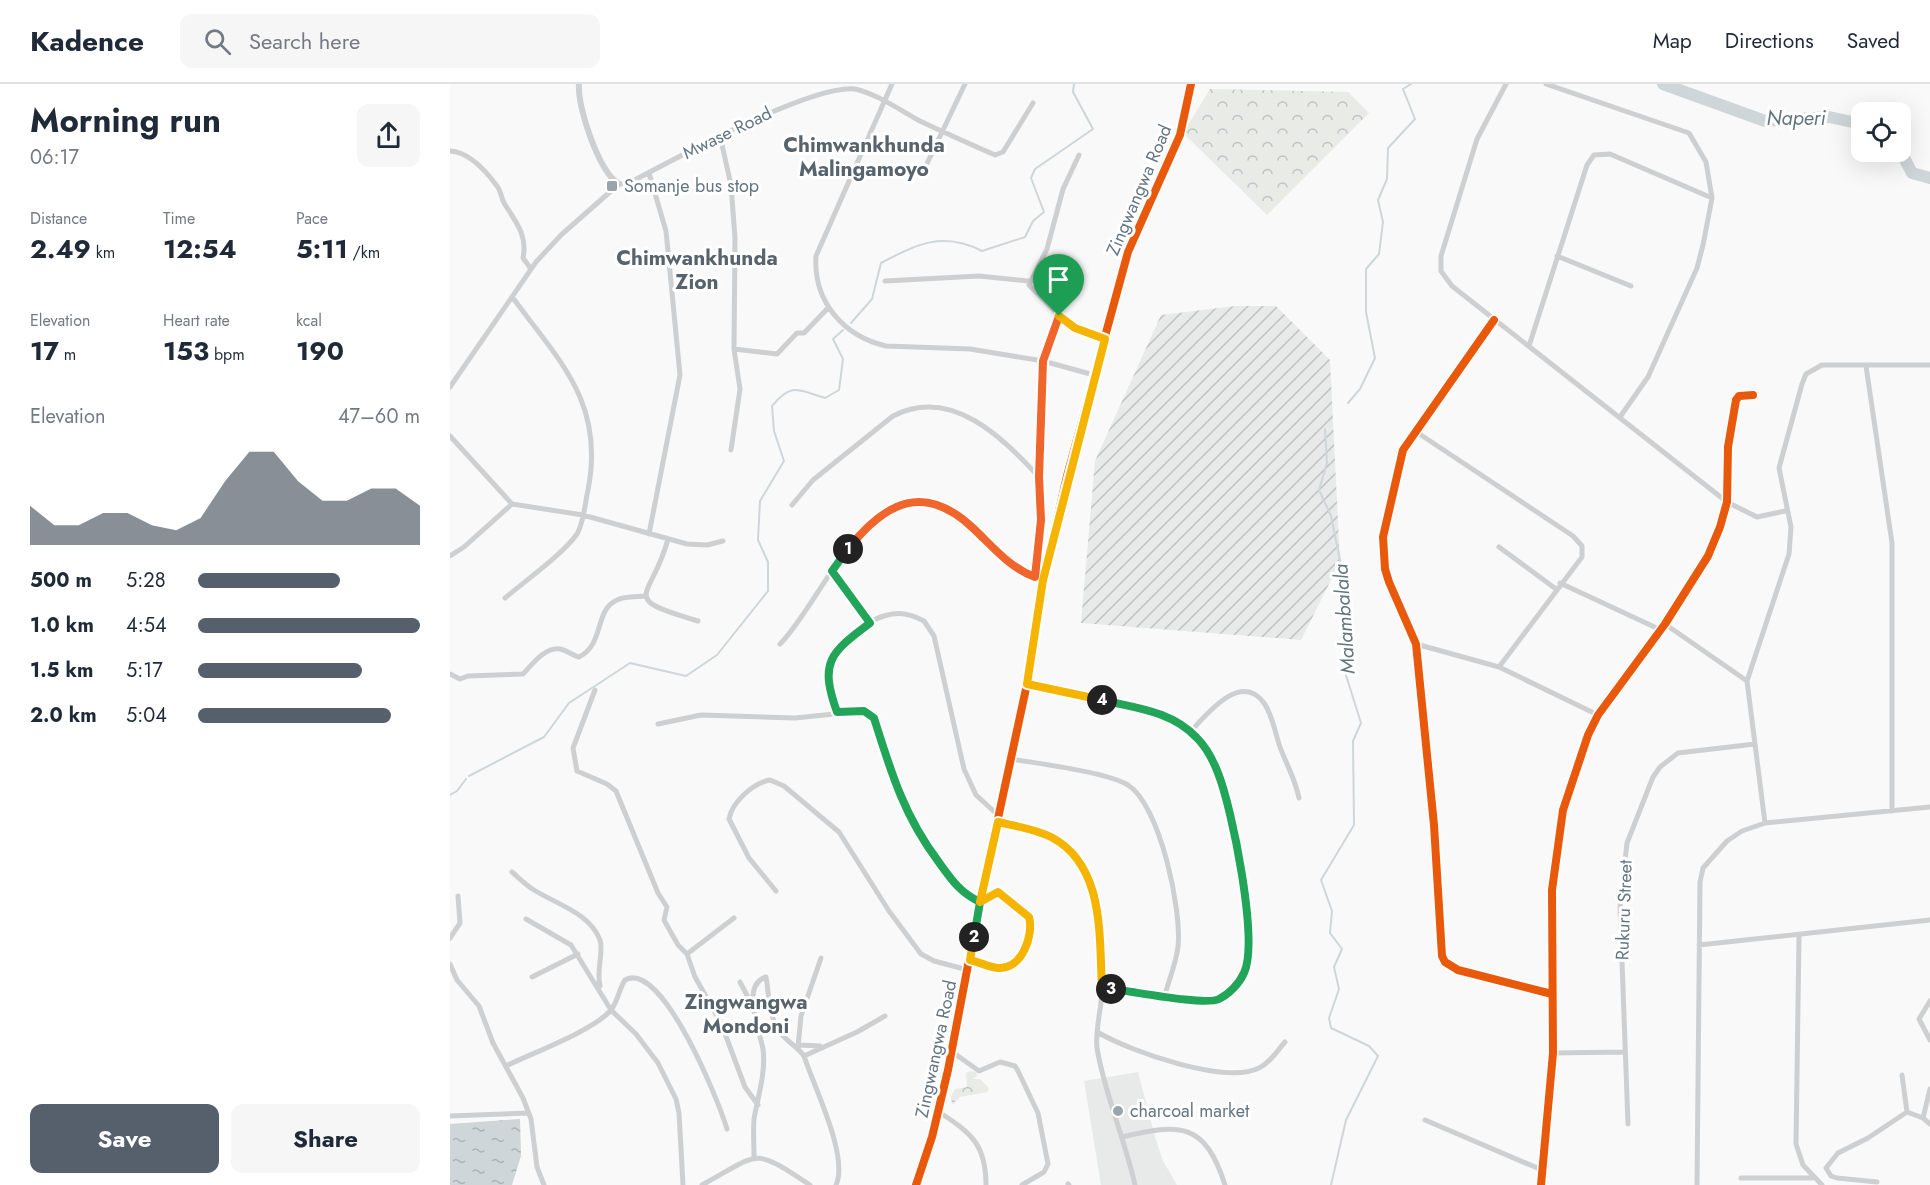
<!DOCTYPE html>
<meta charset="utf-8">
<style>
:root{--surface:#fff;--page:#f6f6f7;--text:#1f2937;--muted:#747a83;--line:#e0e1e3;--accent:#56606c}
body{margin:0;font-family:Jost,sans-serif;background:var(--page);color:var(--text);height:100vh;display:flex;flex-direction:column;font-size:22px;white-space:nowrap}
*{box-sizing:border-box;margin:0}
p{font-size:20px;color:var(--muted)}
.icon{flex:none;width:33px;height:33px;fill:none;stroke:currentColor;stroke-width:2;stroke-linecap:round;stroke-linejoin:round}
.map{position:relative;flex:1;overflow:hidden}
.drawer{display:flex;flex-direction:column;background:var(--surface);width:450px}
.drawer>*{flex:none}
.controls{position:absolute;left:1401px;top:18px;display:grid;gap:12px}
.controls a{display:grid;place-items:center;width:60px;height:60px;border-radius:12px;background:var(--surface);box-shadow:0 6px 24px #0002;font-size:30px}
.pin{position:absolute;display:grid;place-items:center;width:51px;height:51px;color:#fff;margin:-62px -26px;border-radius:50% 50% 50% 0;rotate:-45deg;box-shadow:0 0 6px #0007}
.pin .icon{rotate:45deg}
.km{position:absolute;width:30px;height:30px;margin:-15px;border-radius:50%;background:#222;color:#fff;font-size:16px;line-height:30px;text-align:center}
.round{display:grid;place-items:center;flex:none;width:63px;height:63px;border-radius:12px;background:var(--page)}
.headline{display:flex;align-items:center;justify-content:space-between;height:102px;padding:0 30px}
h1{font-size:33px;font-weight:700;line-height:45px}
.metrics{display:grid;grid-template-columns:repeat(3,1fr);gap:9px;height:102px;padding:6px 30px}
.metrics div{display:grid;align-content:center}
.metrics b{font-size:26px;font-weight:700}
.metrics small{font-size:16px;font-weight:400}
.metrics p{font-size:16px}
.chart{height:168px;padding:12px 30px}
.chart p{display:flex;justify-content:space-between}
.chart svg{width:100%;height:108px;margin-top:6px;fill:var(--accent);opacity:.7}
.primary-button{display:flex;gap:12px;margin-top:auto;padding:12px 30px}
.primary-button a{flex:1;height:69px;border-radius:12px;background:var(--accent);color:#fff;font-size:24px;font-weight:700;line-height:69px;text-align:center}
.primary-button a+a{background:var(--page);color:var(--text)}
ul{padding:0 30px;list-style:none;font-size:20px}
li{display:grid;grid-template-columns:96px 72px 1fr;align-items:center;height:45px}
li i{height:15px;border-radius:8px;background:var(--accent)}
header{display:flex;align-items:center;gap:36px;box-sizing:border-box;height:84px;padding:0 30px;background:var(--surface);border-bottom:2px solid var(--line)}
header strong{font-size:28px}
nav{display:flex;gap:33px;margin-inline-start:auto;font-size:21px}
.search{width:420px;height:54px;background:var(--page);display:flex;align-items:center;gap:15px;box-sizing:border-box;padding:0 21px;border-radius:12px;color:var(--muted);font-size:22px}
main{display:flex;flex:1;min-height:0}
.map>svg:first-child{display:block}
.built{fill:#e8e9e9}
.industrial{fill:url(#industrial-furrows)}
.forest{fill:url(#forest-crowns)}
.water{fill:url(#water-ripples)}
.lines{fill:none;stroke-linecap:round;stroke-linejoin:round}
.stream{stroke:#ced6d9;stroke-width:2}
.river{stroke:#ced6d9;stroke-width:12}
.minor{stroke:#cecfd0;stroke-width:5}
.tertiary{stroke:#cecfd0;stroke-width:6}
.cycleway-casing{stroke:#fff;stroke-width:11}
.cycleway{stroke:#e8590c;stroke-width:8}
.split-1-casing{stroke:#fff;stroke-width:12}
.split-2-casing{stroke:#fff;stroke-width:12}
.split-3-casing{stroke:#fff;stroke-width:12}
.split-4-casing{stroke:#fff;stroke-width:12}
.split-5-casing{stroke:#fff;stroke-width:12}
.split-1{stroke:#f0652b;stroke-width:8}
.split-2{stroke:#22a559;stroke-width:8}
.split-3{stroke:#f5b400;stroke-width:8}
.split-4{stroke:#22a559;stroke-width:8}
.split-5{stroke:#f5b400;stroke-width:8}
.poi-dot{fill:#99a4ac;stroke:#fff;stroke-width:2}
.labels{text-anchor:middle;stroke-width:6;stroke-linejoin:round;paint-order:stroke}
.street-label{font-size:18px;fill:#657683;stroke:#fff}
.poi-label{font-size:18px;fill:#657683;stroke:#fff;text-anchor:start}
.water-label{font-size:20px;font-style:italic;fill:#60757c;stroke:#fff}
.quarter-label{font-size:21px;font-weight:bold;fill:#57646e;stroke:#fff}
</style>
<header>
<strong>Kadence</strong>
<div class="search"><svg class="icon" aria-label="search" viewBox="0 0 24 24"><circle cx="10" cy="10" r="6"/><path d="M15 15l6 6"/></svg>Search here</div>
<nav><a>Map</a><a>Directions</a><a>Saved</a></nav>
</header>
<main>
<section class="drawer">
<div class="headline"><div><h1>Morning run</h1><p>06:17</p></div><a class="round"><svg class="icon" aria-label="share" viewBox="0 0 24 24"><path d="M12 15V3M7 8l5-5 5 5M5 13v7h14v-7"/></svg></a></div>
<div class="metrics">
<div><p>Distance</p><b>2.49<small> km</small></b></div>
<div><p>Time</p><b>12:54</b></div>
<div><p>Pace</p><b>5:11<small> /km</small></b></div>
</div>
<div class="metrics">
<div><p>Elevation</p><b>17<small> m</small></b></div>
<div><p>Heart rate</p><b>153<small> bpm</small></b></div>
<div><p>kcal</p><b>190</b></div>
</div>
<div class="chart"><p><span>Elevation</span>47–60 m</p>
<svg viewBox="0 0 160 44" preserveAspectRatio="none"><path d="M0 44V28L10 36L20 36L30 31L40 31L50 36L60 38L70 33L80 18L90 6L100 6L110 18L120 26L130 26L140 21L150 21L160 28V44z"/></svg>
</div>
<ul>
<li><b>500 m</b>5:28<i style="width:64%"></i></li>
<li><b>1.0 km</b>4:54<i style="width:100%"></i></li>
<li><b>1.5 km</b>5:17<i style="width:74%"></i></li>
<li><b>2.0 km</b>5:04<i style="width:87%"></i></li>
</ul>
<div class="primary-button"><a>Save</a><a>Share</a></div>
</section>
<div class="map">
<svg width="1480" height="1101" viewBox="0 0 1480 1101">
<defs>
<pattern id="industrial-furrows" width="10" height="10" patternUnits="userSpaceOnUse" patternTransform="scale(1.5)"><rect width="10" height="10" fill="#e8e9e9"/><path d="M-1 1l2-2M0 10L10 0M9 11l2-2" fill="none" stroke="#c0c1c2"/></pattern>
<pattern id="forest-crowns" width="20" height="18" patternUnits="userSpaceOnUse" patternTransform="scale(1.5)"><rect width="20" height="18" fill="#e8ebe6"/><path d="M2 6a3 3 0 1 1 6 0M12 15a3 3 0 1 1 6 0" fill="none" stroke="#c0c3c0"/></pattern>
<pattern id="water-ripples" width="26" height="14" patternUnits="userSpaceOnUse" patternTransform="scale(1.5)"><rect width="26" height="14" fill="#ced6d9"/><path d="M2 4q2-2 4 0t4 0M15 11q2-2 4 0t4 0" fill="none" stroke="#abb2b5"/></pattern>
</defs>
<rect width="100%" height="100%" fill="#f9f9f9"/>
<path class="built" d="M 688,988 L 706,1056 L 713,1077 L 727,1101 L 651,1101 L 634,997 Z"/>
<path class="industrial" d="M 785,222 L 826,222 L 880,276 L 890,478 L 851,556 L 631,539 L 645,377 L 711,231 Z"/>
<path class="forest" d="M 760,5 L 898,8 L 919,29 L 817,131 L 733,49 Z
M 520,987 L 526,988 L 527,992 L 523,995 L 530,995 L 539,1004 L 537,1008 L 510,1013 L 502,1021 L 501,1012 L 505,1005 L 517,1003 L 516,989 Z"/>
<path class="water" d="M 70,1035 L 71,1072 L 62,1101 L 0,1101 L 0,1040 Z"/>
<g class="lines">
<path class="stream" d="M 401,239 L 422,215 L 431,179 C 467,160 493,147 532,167 L 575,153 L 583,137 L 594,128 L 581,94 L 585,85 L 643,45 L 623,8 L 624,0
M 898,319 L 910,305 L 925,274 L 916,228 L 916,185 L 929,170 L 933,138 L 928,116 L 937,95 L 938,64 L 965,35 L 953,5 L 961,0
M 875,345 L 877,379 L 869,406 L 881,432 L 894,495 L 895,588 L 911,639 L 903,657 L 904,741 L 871,796 L 882,827 L 880,849 L 892,865 L 884,883 L 889,905 L 879,934 L 881,944 L 919,962 L 928,972 L 896,1036 L 881,1101
M 19,692 L 94,653 L 119,619 L 180,579 L 236,592 L 267,571 L 318,507 L 318,478 L 308,456 L 310,417 L 334,377 L 324,347 L 322,322 C 342,298 348,306 375,314 L 389,306 L 393,275 L 383,255 L 393,246
M 0,711 L 7,707 L 16,695"/>
<path class="river" d="M 1213,0 L 1315,37 L 1379,33 L 1412,40
M 1450,66 L 1462,89 L 1480,94"/>
<path class="minor" d="M 442,0 L 366,172 C 363,217 393,252 436,262 L 520,265 L 593,277 L 644,291
M 1056,0 L 1027,55 L 991,172 L 991,187 L 1002,202 L 1277,418 L 1307,433 L 1335,427
M 1096,0 L 1239,49 L 1256,78 L 1262,114 L 1253,161 L 1247,184 L 1198,293 L 1170,333
M 270,52 L 281,101 L 285,154 L 284,265 L 290,305 L 281,366
M 0,67 C 19,68 36,87 47,102 C 51,107 51,113 54,119 C 65,137 78,151 73,174 L 81,185
M 629,71 L 613,105 L 597,165 L 579,201 L 617,239 L 655,255
M 199,89 L 216,147 L 230,291 L 199,450
M 472,90 L 515,0
M 1107,172 L 1181,202
M 435,197 L 529,192 L 578,197
M 1044,236 L 953,366 L 933,453 L 935,485 L 939,498 L 966,560 L 984,741 L 992,872 L 995,878 L 1008,886 L 1102,910
M 1079,262 L 1137,81 L 1144,71 L 1160,70 L 1262,114
M 284,265 L 327,270 L 347,249 L 354,249 L 378,224
M 1416,282 L 1442,459 L 1442,727
M 0,303 L 86,178 L 111,151 L 169,100 L 179,99 C 223,76 361,0 405,5 C 427,10 450,26 470,37 C 495,49 520,60 545,71 L 553,68 L 583,19
M 965,347 L 1123,452 L 1132,462 L 1132,473 L 1049,583
M 0,352 L 62,420 L 133,431 L 237,460 L 257,461 L 273,457
M 589,393 L 593,277 L 609,232
M 342,421 L 363,396 L 443,332 C 501,302 552,353 589,393 L 591,436 L 585,493
M 218,455 C 202,516 166,513 248,537
M 1049,463 L 1106,505
M 0,472 L 14,463 L 62,420
M 382,487 L 420,539
M 1110,499 L 1211,546
M 55,514 C 75,497 113,470 127,450 C 134,438 135,419 138,406 C 155,319 110,278 63,214
M 1215,540 L 1297,597
M 330,560 C 372,519 423,376 503,427 C 536,448 554,484 593,496
M 966,560 L 1049,583 L 1148,631
M 0,590 L 10,595 L 18,592 L 73,590 C 82,581 94,563 110,565 C 116,566 122,571 129,573 C 155,560 144,526 167,516 C 175,512 187,513 196,512
M 577,600 L 710,630 C 786,658 792,786 798,855 C 797,883 790,911 759,918 L 652,904
M 145,606 L 123,664 L 127,687 L 157,700 L 166,707 L 208,809 L 217,823 L 214,836 L 228,861 L 237,870 L 245,893 L 271,939 L 295,1003 L 308,1021
M 386,629 C 381,612 375,596 380,578 C 386,557 422,533 442,530 C 453,528 465,532 474,537 L 484,552 L 514,685 L 526,711 L 549,732
M 208,640 L 251,631 L 345,634 L 414,627 L 422,631 C 436,654 439,685 448,710 C 461,746 496,802 530,818 L 548,808 L 579,833 C 584,851 572,886 548,884 C 539,883 529,878 520,876
M 741,647 C 757,630 791,587 814,619 C 823,632 825,649 830,663 C 837,682 845,694 849,714
M 562,675 C 590,680 656,688 678,701 C 710,721 732,826 728,863 C 726,879 719,896 715,911
M 548,738 C 569,743 593,746 612,760 C 651,787 654,866 652,909 C 651,926 645,947 647,964 C 654,1008 675,1056 685,1101
M 1315,739 L 1297,597 L 1339,470 L 1341,443 L 1329,384 L 1352,300 L 1356,290 L 1372,281 L 1480,281
M 62,788 C 69,794 76,801 84,806 C 106,820 140,829 150,856 C 154,867 146,887 150,902
M 326,807 L 299,774 L 279,735 C 282,718 303,699 320,696 L 334,702 L 389,748 L 439,827 L 471,870 L 484,877 L 518,886
M 76,835 L 121,861 L 161,926 L 186,950 L 208,979 L 226,1015 L 229,1029 L 233,1101
M 1349,852 L 1346,1060 L 1353,1081 L 1372,1101
M 0,854 L 10,839 L 8,812
M 1249,861 L 1480,836
M 237,870 L 284,834
M 0,880 L 7,896 L 29,922 L 43,959 L 73,1014 L 81,1035 L 87,1083 L 94,1101
M 82,893 L 128,870
M 290,898 L 302,921
M 1480,917 L 1469,935 L 1480,956
M 308,941 L 329,949
M 649,949 C 680,967 775,1001 809,984 C 820,979 827,967 835,958
M 349,961 L 370,962
M 348,963 L 351,932 L 371,874
M 501,967 L 529,987 L 550,978 L 565,982 L 568,987 L 588,1029 L 598,1080 L 594,1088 L 572,1101
M 1103,969 L 1174,968
M 354,972 L 407,948 L 435,932
M 56,982 C 82,969 143,947 161,926 C 168,917 169,905 175,896 C 212,875 269,1018 277,1045
M 489,1028 C 521,1049 536,1060 536,1101
M 1457,1028 L 1473,1034 L 1480,1040
M 0,1032 L 79,1029
M 1473,1034 L 1480,1005
M 975,1036 L 1092,1086
M 1178,1040 L 1170,823 L 1177,759 L 1203,693 L 1210,683 L 1228,669 L 1305,660
M 672,1053 C 730,1039 755,1038 775,1101
M 304,1072 C 304,1060 303,1047 304,1035 C 308,1012 316,989 313,965 C 310,948 290,901 316,893 C 319,910 319,935 330,948 C 337,958 347,962 354,972 C 364,1003 399,1072 386,1101
M 1291,1094 L 1362,1094
M 1427,1098 L 1387,1094 L 1381,1092 L 1376,1084 L 1388,1069 L 1418,1054 L 1457,1028 L 1452,991
M 618,1100 L 619,1101
M 252,1101 C 311,1069 301,1062 360,1101
M 1091,1101 L 1103,969 L 1102,806 L 1113,726 L 1138,651 L 1148,631 L 1215,540 L 1258,472 L 1270,443 L 1277,418 L 1278,363 L 1286,316 L 1289,312 L 1303,311
M 1247,1101 L 1250,798 L 1253,784 L 1277,757 L 1292,747 L 1315,739 L 1480,723"/>
<path class="tertiary" d="M 129,0 C 127,23 149,88 169,100
M 466,1101 L 482,1053 L 498,986 L 530,818 L 577,600 L 593,496 L 617,392 L 678,168 L 730,51 L 741,0"/>
<g class="cycleway-casing">
<path id="cycleway" d="M 1044,236 L 953,366 L 933,453 L 935,485 L 939,498 L 966,560 L 984,741 L 992,872 L 995,878 L 1008,886 L 1102,910
M 466,1101 L 482,1053 L 498,986 L 530,818 L 577,600 L 593,496 L 617,392 L 678,168 L 730,51 L 741,0
M 1091,1101 L 1103,969 L 1102,806 L 1113,726 L 1138,651 L 1148,631 L 1215,540 L 1258,472 L 1270,443 L 1277,418 L 1278,363 L 1286,316 L 1289,312 L 1303,311"/>
</g>
<use href="#cycleway" class="cycleway"/>
</g>
<g class="lines">
<g class="split-1-casing">
<path id="split-1" d="M 398,465 C 436,417 475,398 524,445 C 543,463 560,484 585,493 L 591,436 L 589,393 L 593,277 L 609,232"/>
</g>
<g class="split-2-casing">
<path id="split-2" d="M 398,465 L 382,487 L 420,539 C 380,569 369,578 387,628 L 414,627 L 424,634 C 441,688 454,732 488,777 C 501,795 510,809 530,818 L 524,853"/>
</g>
<g class="split-3-casing">
<path id="split-3" d="M 524,853 L 520,876 C 529,878 539,883 548,884 C 572,886 584,851 579,833 L 548,808 L 530,818 L 548,738 C 565,742 585,745 601,753 C 655,781 649,852 652,904 L 661,905"/>
</g>
<g class="split-4-casing">
<path id="split-4" d="M 652,616 C 686,624 722,627 747,654 C 756,663 763,676 768,689 C 782,724 809,857 794,889 C 789,900 779,910 769,915 C 754,922 682,907 661,905"/>
</g>
<g class="split-5-casing">
<path id="split-5" d="M 609,232 L 625,244 L 655,255 L 593,496 L 577,600 L 652,616"/>
</g>
<use href="#split-1" class="split-1"/>
<use href="#split-2" class="split-2"/>
<use href="#split-3" class="split-3"/>
<use href="#split-4" class="split-4"/>
<use href="#split-5" class="split-5"/>
</g>
<g class="poi-dot">
<rect x="156" y="96" width="12" height="12" rx="3"/>
<circle cx="668" cy="1027" r="6"/>
</g>
<g class="labels">
<g class="street-label">
<text transform="translate(277 49) rotate(-26)" y="6">Mwase Road</text>
<text transform="translate(689 106) rotate(-67)" y="6">Zingwangwa Road</text>
<text transform="translate(1174 826) rotate(-88)" y="6">Rukuru Street</text>
<text transform="translate(486 965) rotate(-78)" y="6">Zingwangwa Road</text>
</g>
<g class="poi-label">
<text x="174" y="108">Somanje bus stop</text>
<text x="680" y="1033">charcoal market</text>
</g>
<g class="water-label">
<text x="1346" y="41">Naperi</text>
<text transform="translate(894 535) rotate(-94)" y="7">Malambalala</text>
</g>
<g class="quarter-label">
<text x="414" y="68">Chimwankhunda<tspan x="414" dy="24">Malingamoyo</tspan></text>
<text x="247" y="181">Chimwankhunda<tspan x="247" dy="24">Zion</tspan></text>
<text x="296" y="925">Zingwangwa<tspan x="296" dy="24">Mondoni</tspan></text>
</g>
</g>
</svg>
<div class="controls">
<a><svg class="icon" aria-label="locate" viewBox="0 0 24 24"><circle cx="12" cy="12" r="6"/><path d="M12 2v4M12 18v4M2 12h4M18 12h4"/></svg></a>
</div>
<div class="pin" style="left:609px;top:232px;background:#1e9e55"><svg class="icon" aria-label="arrive" viewBox="0 0 24 24"><path d="M6 21V4h12l-3 4 3 4H6"/></svg></div>
<b class="km" style="left:398px;top:465px">1</b>
<b class="km" style="left:524px;top:853px">2</b>
<b class="km" style="left:661px;top:905px">3</b>
<b class="km" style="left:652px;top:616px">4</b>
</div>
</main>
